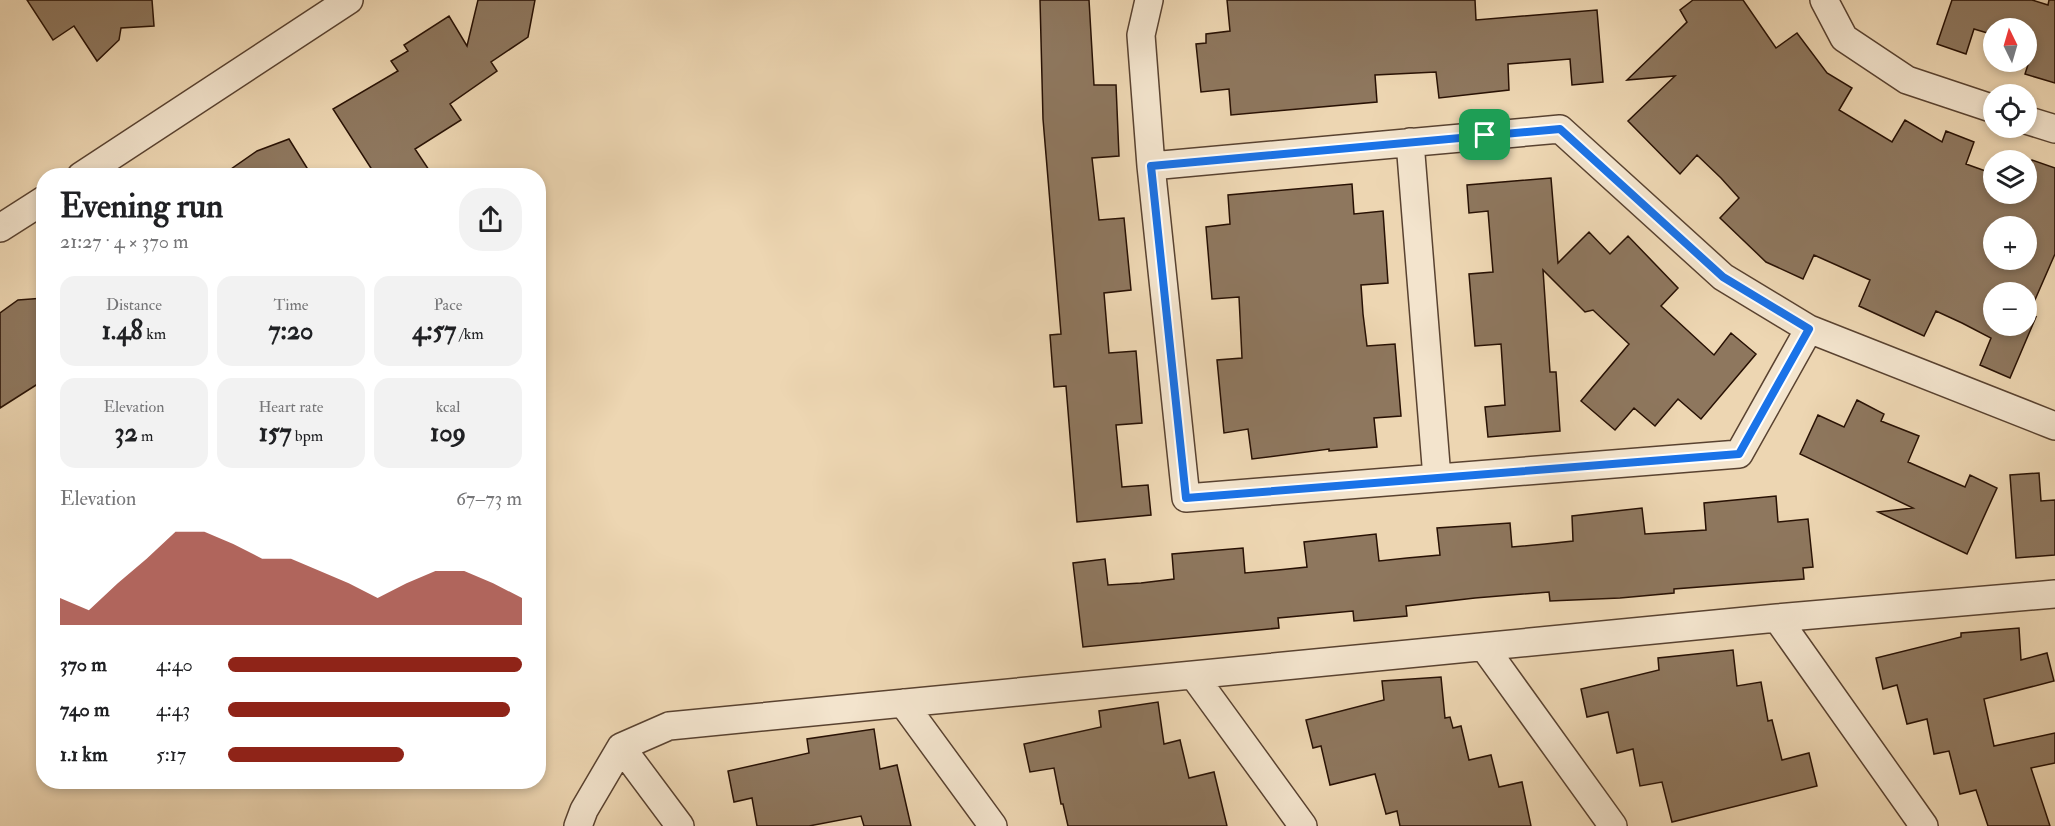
<!DOCTYPE html>
<meta charset="utf-8">
<style>
:root{--surface:#fff;--page:#f2f2f2;--text:#202124;--muted:#757577;--accent:#8f2418}
body{margin:0;font-family:"IM FELL Double Pica",serif;background:var(--page);color:var(--text);height:100vh;display:flex;flex-direction:column;font-size:22px;white-space:nowrap}
*{box-sizing:border-box;margin:0}
p{font-size:20px;color:var(--muted)}
.icon{flex:none;width:33px;height:33px;fill:none;stroke:currentColor;stroke-width:2;stroke-linecap:round;stroke-linejoin:round}
.map{position:relative;flex:1;overflow:hidden}
.side{position:absolute;left:36px;top:168px;width:510px;height:621px;display:flex;flex-direction:column;background:var(--surface);border-radius:24px;box-shadow:0 3px 9px #0003}
.side>*{flex:none}
.needle{width:39px;rotate:355deg}
.controls{position:absolute;left:1983px;top:18px;display:grid;gap:12px}
.controls a{display:grid;place-items:center;width:54px;height:54px;border-radius:50%;background:var(--surface);box-shadow:0 3px 9px #0003;font-size:30px}
.pin{position:absolute;display:grid;place-items:center;width:51px;height:51px;color:#fff;margin:-26px;border-radius:12px;box-shadow:0 3px 9px #0006}
.round{display:grid;place-items:center;flex:none;width:63px;height:63px;border-radius:24px;background:var(--page)}
.overview{display:flex;align-items:center;justify-content:space-between;height:102px;padding:0 24px}
h1{font-size:33px;font-weight:800;line-height:45px}
.metrics{display:grid;grid-template-columns:repeat(3,1fr);gap:9px;height:102px;padding:6px 24px}
.metrics div{display:grid;align-content:center;border-radius:15px;background:var(--page);text-align:center}
.metrics b{font-size:26px;font-weight:800}
.metrics small{font-size:16px;font-weight:400}
.metrics p{font-size:16px}
.chart{height:168px;padding:12px 24px}
.chart p{display:flex;justify-content:space-between}
.chart svg{width:100%;height:108px;margin-top:6px;fill:var(--accent);opacity:.7}
ul{padding:0 24px;list-style:none;font-size:20px}
li{display:grid;grid-template-columns:96px 72px 1fr;align-items:center;height:45px}
li i{height:15px;border-radius:8px;background:var(--accent)}
.map>svg:first-child{display:block}
.building{fill:#8e775e;stroke:#281104;stroke-width:1.5;fill-rule:evenodd}
.lines{fill:none;stroke-linecap:round;stroke-linejoin:round}
.minor-casing{stroke:#594230;stroke-width:30}
.minor{stroke:#f3e4cd;stroke-width:27}
.route-casing{stroke:#fff;stroke-width:12}
.route{stroke:#1a73e8;stroke-width:8}
</style>
<div class="map">
<svg width="2055" height="826" viewBox="0 0 2055 826">
<rect width="100%" height="100%" fill="#edd6b2"/>
<filter id="stains"><feTurbulence type="fractalNoise" baseFrequency=".00333" numOctaves="4"/><feColorMatrix values="0 0 0 0 .2 0 0 0 0 .09 0 0 0 0 .02 0 0 0 .5 -.17"/></filter>
<radialGradient id="worn" r=".72"><stop offset=".6" stop-color="#630" stop-opacity="0"/><stop offset="1" stop-color="#630" stop-opacity=".3"/></radialGradient>
<path class="building" d="M 27,0 L 152,0 L 154,26 L 121,28 L 119,40 L 97,61 L 74,26 L 53,40 Z
M 478,0 L 535,0 L 528,37 L 491,62 L 497,71 L 450,104 L 461,120 L 415,149 L 433,176 L 376,176 L 333,109 L 398,71 L 391,61 L 408,51 L 404,45 L 449,16 L 467,46 Z
M 1040,0 L 1089,0 L 1094,85 L 1116,85 L 1119,156 L 1092,158 L 1099,220 L 1124,218 L 1131,290 L 1104,293 L 1109,353 L 1136,351 L 1142,423 L 1116,425 L 1122,487 L 1148,485 L 1151,515 L 1077,522 L 1066,386 L 1054,387 L 1050,335 L 1061,334 L 1043,119 Z
M 1227,0 L 1475,0 L 1476,20 L 1597,10 L 1603,82 L 1572,85 L 1570,59 L 1508,64 L 1509,90 L 1439,98 L 1436,72 L 1375,75 L 1377,102 L 1231,115 L 1229,89 L 1201,92 L 1196,44 L 1206,43 L 1206,34 L 1230,31 Z
M 1693,0 L 1743,0 L 1776,48 L 1797,33 L 1827,73 L 1852,88 L 1839,110 L 1892,142 L 1905,120 L 1942,142 L 1946,131 L 1974,142 L 1966,164 L 1994,174 L 1994,194 L 2026,194 L 2026,177 L 2032,160 L 2055,168 L 2055,254 L 2027,318 L 2036,317 L 2010,378 L 1980,365 L 1991,338 L 1962,323 L 1936,311 L 1924,336 L 1859,306 L 1870,280 L 1814,255 L 1803,279 L 1766,262 L 1720,218 L 1739,198 L 1721,178 L 1697,155 L 1680,174 L 1628,121 L 1675,76 L 1627,80 L 1687,22 L 1680,10 ZM 1994,226 L 2026,226 L 2026,260 L 1994,260 ZM 1994,292 L 2026,292 L 2026,326 L 1994,326 Z
M 1952,0 L 2032,0 L 2048,5 L 2049,0 L 2055,0 L 2055,83 L 2025,74 L 2033,49 L 2026,47 L 2026,28 L 1994,28 L 1994,35 L 1974,29 L 1966,54 L 1937,44 Z
M 289,139 L 312,176 L 221,176 L 257,151 Z
M 1551,178 L 1558,263 L 1589,232 L 1610,254 L 1628,236 L 1678,288 L 1661,306 L 1714,355 L 1731,333 L 1756,354 L 1701,419 L 1678,399 L 1655,426 L 1634,408 L 1615,430 L 1581,401 L 1629,344 L 1593,310 L 1585,312 L 1543,270 L 1550,372 L 1556,372 L 1560,431 L 1488,437 L 1485,407 L 1505,405 L 1501,344 L 1475,346 L 1469,274 L 1493,272 L 1488,211 L 1469,213 L 1467,185 Z
M 1352,184 L 1354,214 L 1383,211 L 1388,283 L 1361,285 L 1363,314 L 1367,346 L 1395,344 L 1401,416 L 1374,418 L 1377,447 L 1329,451 L 1329,449 L 1252,459 L 1248,429 L 1224,433 L 1217,360 L 1242,358 L 1239,297 L 1212,299 L 1206,227 L 1230,224 L 1228,195 Z
M 44,298 L 44,380 L 0,408 L 0,313 L 18,300 Z
M 1857,400 L 1884,414 L 1881,421 L 1919,436 L 1908,462 L 1965,487 L 1970,475 L 1997,488 L 1967,554 L 1878,512 L 1913,508 L 1800,454 L 1818,415 L 1844,427 Z
M 2039,473 L 2041,501 L 2055,500 L 2055,555 L 2016,558 L 2010,475 Z
M 1776,496 L 1778,522 L 1808,519 L 1813,567 L 1803,568 L 1804,579 L 1674,589 L 1674,593 L 1620,598 L 1550,601 L 1549,592 L 1475,598 L 1406,606 L 1407,616 L 1354,621 L 1353,611 L 1278,618 L 1279,628 L 1083,647 L 1073,563 L 1105,559 L 1108,585 L 1141,583 L 1174,579 L 1172,554 L 1243,548 L 1245,573 L 1278,570 L 1307,567 L 1304,542 L 1376,534 L 1379,561 L 1407,558 L 1440,555 L 1437,528 L 1510,523 L 1512,547 L 1545,544 L 1573,541 L 1572,516 L 1642,508 L 1645,534 L 1706,530 L 1704,503 Z
M 2019,628 L 2021,660 L 2047,653 L 2054,681 L 1984,699 L 1994,746 L 2055,733 L 2055,763 L 2031,768 L 2050,826 L 1988,826 L 1976,790 L 1960,794 L 1949,751 L 1934,754 L 1927,719 L 1907,724 L 1897,685 L 1883,689 L 1876,658 L 1961,637 L 1961,633 Z
M 1733,650 L 1737,686 L 1761,682 L 1768,721 L 1772,720 L 1782,760 L 1809,753 L 1817,786 L 1672,822 L 1662,782 L 1640,786 L 1633,749 L 1617,753 L 1608,712 L 1587,717 L 1581,689 L 1659,670 L 1658,658 Z
M 1441,677 L 1445,718 L 1450,717 L 1453,728 L 1461,726 L 1469,760 L 1491,755 L 1499,787 L 1522,782 L 1531,826 L 1400,826 L 1397,811 L 1386,814 L 1375,774 L 1330,785 L 1321,746 L 1313,748 L 1306,720 L 1384,700 L 1382,681 Z
M 1158,702 L 1164,744 L 1180,740 L 1189,778 L 1214,772 L 1227,826 L 1068,826 L 1063,804 L 1061,804 L 1054,768 L 1030,772 L 1024,744 L 1101,727 L 1099,711 Z
M 874,729 L 880,769 L 897,765 L 911,826 L 864,826 L 861,816 L 809,826 L 757,826 L 752,798 L 734,802 L 728,771 L 809,753 L 807,739 Z"/>
<g class="lines">
<g class="minor-casing">
<path id="minor" d="M 1149,0 L 1141,35 L 1151,166 L 1186,498 L 1739,454 L 1809,329
M 1824,0 L 1844,38 L 1907,80 L 1994,109
M 2026,120 L 2055,129
M 1410,142 L 1437,478
M 1151,166 L 1560,129 L 1723,277 L 1809,329 L 2055,426
M 81,176 L 349,0
M 0,228 L 44,200
M 1777,618 L 1924,826
M 1484,647 L 1613,826
M 1194,676 L 1303,826
M 903,703 L 993,826
M 621,747 L 680,826
M 578,826 L 584,810 L 621,747 L 669,726 L 1777,618 L 2055,594"/>
</g>
<use href="#minor" class="minor"/>
</g>
<g class="lines">
<g class="route-casing">
<path id="route" d="M 1560,129 L 1723,277 L 1809,329 L 1739,454 L 1186,498 L 1151,166 Z"/>
</g>
<use href="#route" class="route"/>
</g>
<rect width="100%" height="100%" filter="url(#stains)"/>
<rect width="100%" height="100%" fill="url(#worn)"/>
</svg>
<div class="controls">
<a><svg class="needle" viewBox="-14 -14 28 28"><path d="M0-13l5 13h-10z" fill="#e53935"/><path d="M0 13l5-13h-10z" fill="#757577"/></svg></a>
<a><svg class="icon" aria-label="locate" viewBox="0 0 24 24"><circle cx="12" cy="12" r="6"/><path d="M12 2v4M12 18v4M2 12h4M18 12h4"/></svg></a>
<a><svg class="icon" aria-label="layers" viewBox="0 0 24 24"><path d="M12 4l9 5-9 5-9-5zM3 14l9 5 9-5"/></svg></a>
<a>+</a>
<a>−</a>
</div>
<div class="pin" style="left:1485px;top:135px;background:#1e9e55"><svg class="icon" aria-label="arrive" viewBox="0 0 24 24"><path d="M6 21V4h12l-3 4 3 4H6"/></svg></div>
<section class="side">
<div class="overview"><div><h1>Evening run</h1><p>21:27 · 4 × 370 m</p></div><a class="round"><svg class="icon" aria-label="share" viewBox="0 0 24 24"><path d="M12 15V3M7 8l5-5 5 5M5 13v7h14v-7"/></svg></a></div>
<div class="metrics">
<div><p>Distance</p><b>1.48<small> km</small></b></div>
<div><p>Time</p><b>7:20</b></div>
<div><p>Pace</p><b>4:57<small> /km</small></b></div>
</div>
<div class="metrics">
<div><p>Elevation</p><b>32<small> m</small></b></div>
<div><p>Heart rate</p><b>157<small> bpm</small></b></div>
<div><p>kcal</p><b>109</b></div>
</div>
<div class="chart"><p><span>Elevation</span>67–73 m</p>
<svg viewBox="0 0 160 44" preserveAspectRatio="none"><path d="M0 44V33L10 38L20 27L30 17L40 6L50 6L60 11L70 17L80 17L90 22L100 27L110 33L120 27L130 22L140 22L150 27L160 33V44z"/></svg>
</div>
<ul>
<li><b>370 m</b>4:40<i style="width:100%"></i></li>
<li><b>740 m</b>4:43<i style="width:96%"></i></li>
<li><b>1.1 km</b>5:17<i style="width:60%"></i></li>
</ul>
</section>
</div>
